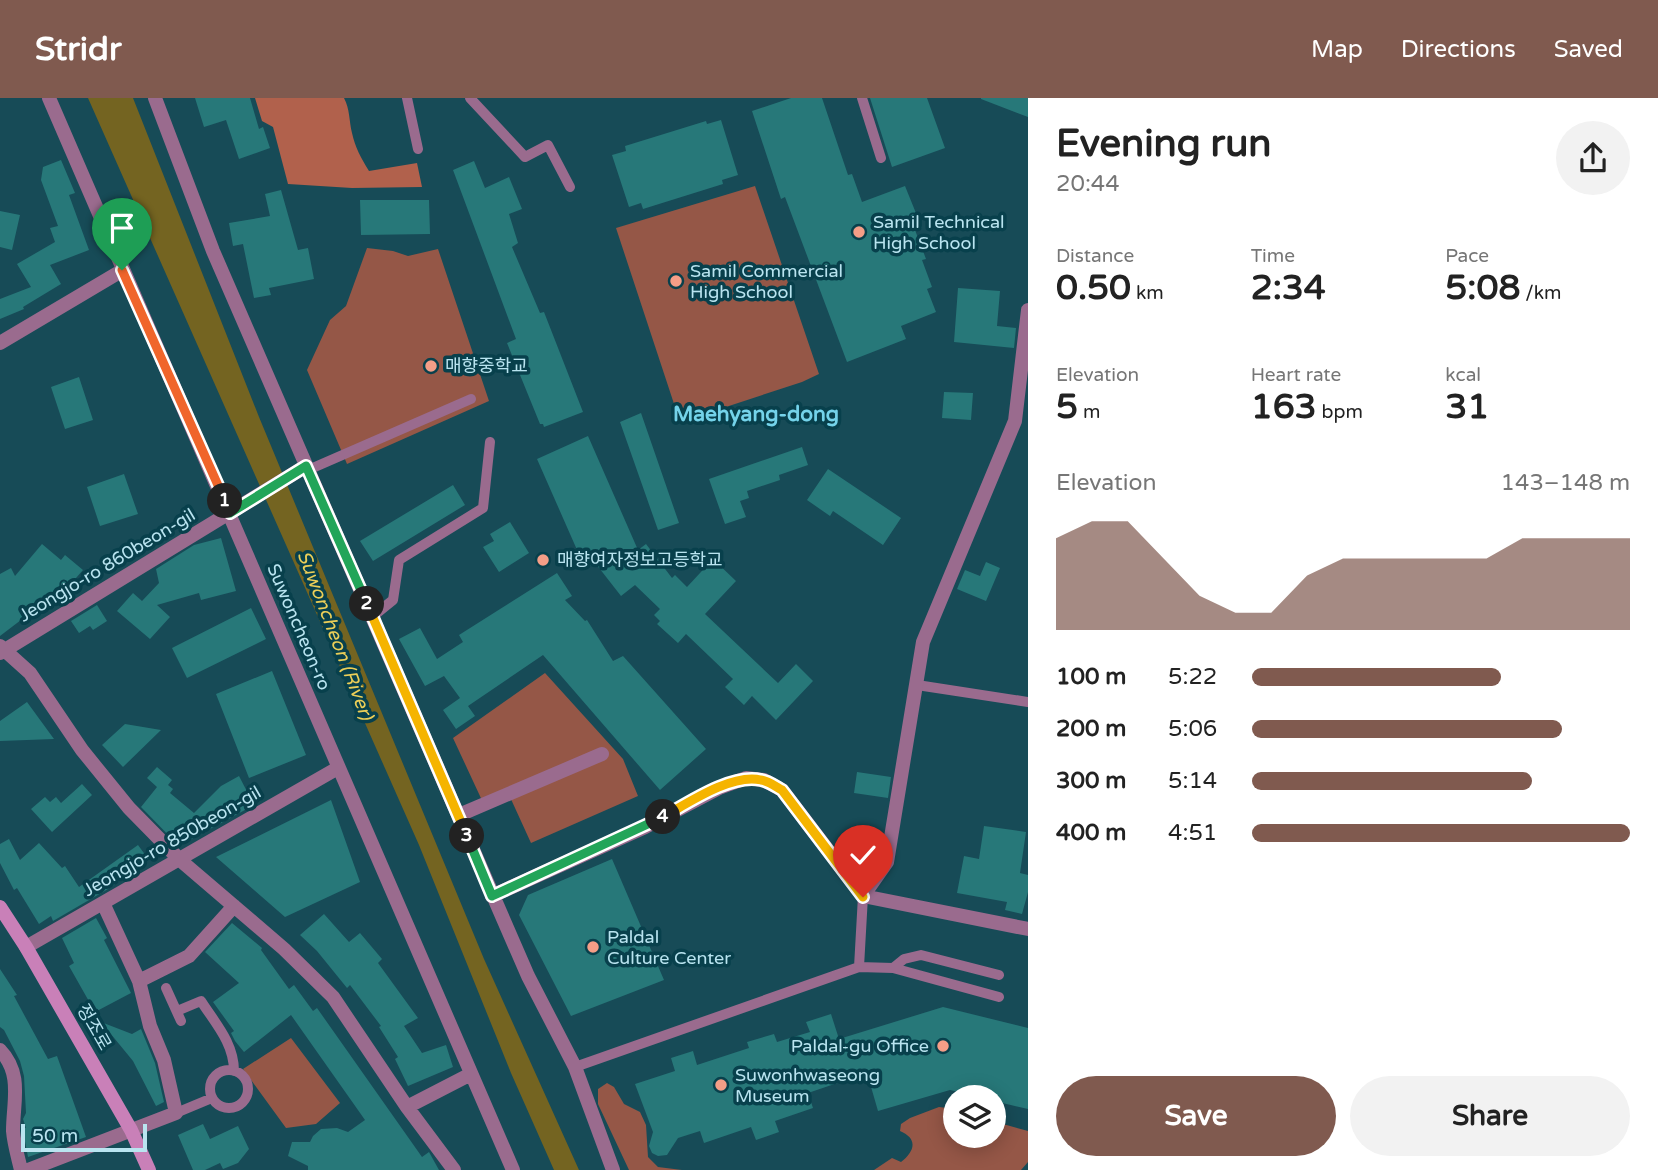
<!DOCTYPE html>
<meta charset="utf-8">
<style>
:root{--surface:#fff;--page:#f2f2f2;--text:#222;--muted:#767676;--accent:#805a4f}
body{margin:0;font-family:"Varela Round","Noto Sans KR",sans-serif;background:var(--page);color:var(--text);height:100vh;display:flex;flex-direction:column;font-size:26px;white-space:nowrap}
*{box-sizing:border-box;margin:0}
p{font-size:23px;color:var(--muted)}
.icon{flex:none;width:38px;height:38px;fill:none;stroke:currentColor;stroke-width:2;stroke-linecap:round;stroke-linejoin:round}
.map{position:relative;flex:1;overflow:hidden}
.panel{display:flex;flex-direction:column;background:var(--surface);width:630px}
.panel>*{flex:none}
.tools{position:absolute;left:943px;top:987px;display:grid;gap:14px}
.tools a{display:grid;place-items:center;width:63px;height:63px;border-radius:50%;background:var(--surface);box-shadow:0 4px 18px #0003;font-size:35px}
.scale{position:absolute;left:21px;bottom:18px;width:126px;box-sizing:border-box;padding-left:7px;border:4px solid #b9e4f0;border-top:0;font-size:19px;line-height:24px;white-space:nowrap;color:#b9e4f0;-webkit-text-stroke:5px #08404c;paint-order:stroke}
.pin{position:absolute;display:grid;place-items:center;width:60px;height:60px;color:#fff;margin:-72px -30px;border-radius:50% 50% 50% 0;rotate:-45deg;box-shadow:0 0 7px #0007}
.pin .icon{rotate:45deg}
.km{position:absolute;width:35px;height:35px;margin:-18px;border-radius:50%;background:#222;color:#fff;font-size:19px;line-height:35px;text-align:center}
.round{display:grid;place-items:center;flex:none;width:74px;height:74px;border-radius:37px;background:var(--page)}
.overview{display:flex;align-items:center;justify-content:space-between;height:119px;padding:0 28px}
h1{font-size:38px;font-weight:700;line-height:52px}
.stats{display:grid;grid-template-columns:repeat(3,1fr);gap:10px;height:119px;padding:7px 28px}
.stats div{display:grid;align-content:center}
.stats b{font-size:35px;font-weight:700}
.stats small{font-size:19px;font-weight:400}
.stats p{font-size:19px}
.chart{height:196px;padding:14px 28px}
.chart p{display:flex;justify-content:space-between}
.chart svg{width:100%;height:126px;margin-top:7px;fill:var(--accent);opacity:.7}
.button{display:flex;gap:14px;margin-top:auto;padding:14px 28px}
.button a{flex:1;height:80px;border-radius:42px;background:var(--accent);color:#fff;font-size:28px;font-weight:700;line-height:80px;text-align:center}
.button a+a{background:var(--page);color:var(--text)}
ul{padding:0 28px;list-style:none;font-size:23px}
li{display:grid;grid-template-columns:112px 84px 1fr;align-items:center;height:52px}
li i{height:18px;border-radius:9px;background:var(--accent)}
header{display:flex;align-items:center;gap:42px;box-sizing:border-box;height:98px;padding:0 35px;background:var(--accent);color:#fff}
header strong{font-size:33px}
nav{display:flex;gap:38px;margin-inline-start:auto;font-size:24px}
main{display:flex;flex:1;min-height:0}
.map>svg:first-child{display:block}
.green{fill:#955747}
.forest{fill:#b1614c}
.water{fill:#746421}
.building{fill:#277879}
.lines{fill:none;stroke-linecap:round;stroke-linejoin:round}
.lane{stroke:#9a6b8e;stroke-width:10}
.street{stroke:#9a6b8e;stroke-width:14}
.secondary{stroke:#c980b8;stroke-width:14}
.split-1-casing{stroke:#fff;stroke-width:14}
.split-2-casing{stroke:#fff;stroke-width:14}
.split-3-casing{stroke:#fff;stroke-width:14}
.split-4-casing{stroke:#fff;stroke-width:14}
.split-5-casing{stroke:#fff;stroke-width:14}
.split-1{stroke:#f0652b;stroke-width:9}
.split-2{stroke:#22a559;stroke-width:9}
.split-3{stroke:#f5b400;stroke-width:9}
.split-4{stroke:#22a559;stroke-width:9}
.split-5{stroke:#f5b400;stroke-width:9}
.poi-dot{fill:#f49e87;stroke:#08404c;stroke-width:2.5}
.labels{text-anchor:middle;stroke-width:7;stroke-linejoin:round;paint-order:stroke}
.poi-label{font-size:18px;fill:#b9e4f0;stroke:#08404c;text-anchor:start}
.street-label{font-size:18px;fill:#b9e4f0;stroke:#08404c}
.water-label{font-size:19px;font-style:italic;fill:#ebce58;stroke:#08404c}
.quarter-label{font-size:21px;font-weight:bold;fill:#74d3ea;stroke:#08404c}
</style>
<header>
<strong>Stridr</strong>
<nav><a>Map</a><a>Directions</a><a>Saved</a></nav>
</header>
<main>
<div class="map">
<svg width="1028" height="1072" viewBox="0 0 1028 1072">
<rect width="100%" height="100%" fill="#174b57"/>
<path class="green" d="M 755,88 L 819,276 L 802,284 L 680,324 L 616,130 Z
M 367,150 L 393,153 L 408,158 L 438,151 L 489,303 L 347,366 L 307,272 L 330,222 L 346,208 Z
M 545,575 L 623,661 L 638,698 L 531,745 L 510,699 L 486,711 L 453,640 Z
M 291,940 L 340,1005 L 316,1026 L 286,1030 L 243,971 Z
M 607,985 L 614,989 L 624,1006 L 640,1014 L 646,1027 L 648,1059 L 658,1069 L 682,1072 L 629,1072 L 598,1006 L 598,991 Z
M 939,1009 L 955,1011 L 956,1038 L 994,1038 L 994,1017 L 999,1018 L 1003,1026 L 1028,1033 L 1028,1064 L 1021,1072 L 874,1072 L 892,1060 L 901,1064 C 914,1054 919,1041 900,1033 L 901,1026 L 910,1020 Z"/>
<path class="forest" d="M 255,0 L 344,0 C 350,11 349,23 352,35 C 355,49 361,60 369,73 L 417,65 L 422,89 L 352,90 L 288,86 L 273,29 L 262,23 Z"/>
<path class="water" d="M 88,0 L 133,0 L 259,319 L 484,861 L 579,1072 L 554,1072 L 511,975 L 419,747 Z"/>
<path class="building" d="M 195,0 L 250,0 L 259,31 L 263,29 L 270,50 L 239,61 L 226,22 L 204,29 Z
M 791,0 L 822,0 L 848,77 L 852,76 L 862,104 L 905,88 L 922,130 L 915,132 L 926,161 L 922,162 L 932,189 L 927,191 L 936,214 L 901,228 L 906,241 L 847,264 L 785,99 L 781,101 L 752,13 Z
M 870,0 L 927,0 L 945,50 L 892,69 Z
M 981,0 L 1028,0 L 1028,19 L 981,1 Z
M 721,22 L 738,77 L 722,82 L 723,86 L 643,111 L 641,105 L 629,109 L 612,57 L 626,53 L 625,48 L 706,23 L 707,26 Z
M 61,62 L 75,95 L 69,97 L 89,152 L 50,167 L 61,186 L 23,209 L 24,211 L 0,221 L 0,201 L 31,189 L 17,166 L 55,144 L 50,130 L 58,128 L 41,82 L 43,69 Z
M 474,63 L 485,90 L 509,79 L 522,111 L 509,116 L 518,145 L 512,149 L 540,215 L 544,214 L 583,314 L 544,329 L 543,326 L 540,326 L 507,245 L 516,241 L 453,72 Z
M 281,92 L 298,152 L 308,150 L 314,181 L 269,190 L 271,197 L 254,200 L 243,146 L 233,148 L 229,125 L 270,118 L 265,96 Z
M 360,102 L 429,102 L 430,136 L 361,137 Z
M 0,113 L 20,117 L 12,152 L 0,149 Z
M 958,190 L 1000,193 L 997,228 L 1016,230 L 1014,250 L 954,244 Z
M 79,279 L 93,322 L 65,331 L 51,289 Z
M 944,294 L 973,295 L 971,322 L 942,320 Z
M 641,315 L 679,425 L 658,432 L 620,324 Z
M 588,338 L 638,452 L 646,446 L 672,480 L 675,477 L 687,489 L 713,461 L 736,483 L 705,516 L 778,585 L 796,566 L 813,583 L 776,622 L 752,598 L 744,607 L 725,589 L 733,581 L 686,536 L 678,545 L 657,526 L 660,523 L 654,517 L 660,511 L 635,487 L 621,498 L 596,466 L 585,470 L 537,361 Z
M 802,349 L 808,367 L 779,377 L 780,382 L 747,393 L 749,400 L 740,403 L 746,419 L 725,426 L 709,381 Z
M 828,371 L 901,420 L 883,447 L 833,413 L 830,418 L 807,402 Z
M 124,376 L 138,416 L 100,428 L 87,389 Z
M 453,387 L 465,407 L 373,463 L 360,443 Z
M 510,424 L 529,455 L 499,474 L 483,449 L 494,443 L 490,436 Z
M 221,440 L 236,493 L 201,502 L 199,495 L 157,507 L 170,519 L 150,541 L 117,513 L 133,495 L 142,503 L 159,485 L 156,471 L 194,447 Z
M 42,446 L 61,462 L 65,457 L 83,472 L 62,496 L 71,500 L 61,507 L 57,501 L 21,522 L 0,538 L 0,476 L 11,470 L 15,478 Z
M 986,464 L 1000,470 L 986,503 L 957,491 L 965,472 L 980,478 Z
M 557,475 L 572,498 L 565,502 L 585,523 L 587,522 L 613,563 L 623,558 L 706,651 L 660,692 L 543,557 L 468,608 L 475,618 L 456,631 L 443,612 L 460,600 L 444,578 L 425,588 L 399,541 L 420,530 L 437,561 L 463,544 L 459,537 Z
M 97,507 L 107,523 L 93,532 L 90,528 L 79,535 L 71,523 Z
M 251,510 L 266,541 L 187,580 L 172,550 Z
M 272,573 L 306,657 L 249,680 L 216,596 Z
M 27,604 L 54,641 L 0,643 L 0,623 Z
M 125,626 L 161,632 L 123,669 L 102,647 Z
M 157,669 L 172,682 L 168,687 L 173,691 L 170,695 L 194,715 L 221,688 L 239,678 L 254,707 L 179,748 L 141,709 L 157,689 L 147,680 Z
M 857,674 L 891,679 L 888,700 L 854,695 Z
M 82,686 L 92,697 L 52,734 L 31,711 L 45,699 L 50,704 L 56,699 L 61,705 Z
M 331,702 L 360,784 L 285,819 L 216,759 Z
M 984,728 L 1026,734 L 1020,775 L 1028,777 L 1028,794 L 1022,816 L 1005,812 L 1007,804 L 957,795 L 964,758 L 979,761 Z
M 9,741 L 20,762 L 39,745 L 62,770 L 65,768 L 79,789 L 138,747 L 149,762 L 108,791 L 53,823 L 51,818 L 39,826 L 17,790 L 14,792 L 0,765 L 0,746 Z
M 612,761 L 664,882 L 571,918 L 519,817 L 528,797 Z
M 324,816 L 349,844 L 360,835 L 382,861 L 378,865 L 418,920 L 404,928 L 422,955 L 446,947 L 453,969 L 408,988 L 395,961 L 398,959 L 379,929 L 381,928 L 350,887 L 347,890 L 317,853 L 300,837 Z
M 96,820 L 107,840 L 104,842 L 131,895 L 95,914 L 69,868 L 74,865 L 62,840 Z
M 232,825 L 262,850 L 261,852 L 289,891 L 294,887 L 313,913 L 317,910 L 422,1059 L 429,1054 L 439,1072 L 308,1072 L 308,1068 L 288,1058 L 292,1044 L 310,1044 L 313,1038 L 321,1031 L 337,1030 L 348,1034 L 365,1022 L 291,917 L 244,954 L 235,943 L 231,935 L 234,933 L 213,904 L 239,885 L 205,854 Z
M 0,871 L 17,897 L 14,898 L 48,961 L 57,958 L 86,1039 L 28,1059 L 23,1033 L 23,1029 L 26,1030 L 23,1021 L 26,1015 L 24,978 L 20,963 L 4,932 L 0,929 Z
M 943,909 L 1028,930 L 1028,1011 L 994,1003 L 994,999 L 980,999 L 950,992 L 878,1013 L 867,975 L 808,995 L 813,1010 L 775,1023 L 779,1034 L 756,1042 L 751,1029 L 704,1045 L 700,1033 L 678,1040 L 667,1057 L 658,1058 L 652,1055 L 649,1048 L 653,1034 L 635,986 L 675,973 L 671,960 L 693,953 L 697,967 L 749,950 L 747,944 L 774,936 L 777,944 L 810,934 L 806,924 L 831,916 L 839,941 Z
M 101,924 L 132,936 L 141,931 L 155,965 L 164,1004 L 156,1008 L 133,963 Z
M 203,1026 L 210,1041 L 238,1028 L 249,1051 L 238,1065 L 223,1071 L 220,1065 L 205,1072 L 193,1072 L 178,1037 Z"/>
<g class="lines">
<path class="lane" d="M 407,0 L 418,51
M 470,0 L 525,59 L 548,47 L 570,89
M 862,0 L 881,60
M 308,372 L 471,301
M 372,519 L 393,502 L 399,462 L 483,410 L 490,344
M 917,587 L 1028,604
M 859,869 L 893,870 L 999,899
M 893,870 L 904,861 L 921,857 L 999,877
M 166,890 L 181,923
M 177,913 L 201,903 C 215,925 234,945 234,973
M 575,969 L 859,869 L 863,798
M210 991a19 19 0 1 1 38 0a19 19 0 1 1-38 0Z
M 176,1015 L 212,1000"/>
<path class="street" d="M 49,0 L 513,1072
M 155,0 L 213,153 L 528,878 L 575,969 L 613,1072
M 0,245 L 123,172
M 0,548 L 30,575 L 82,652 L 129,710 L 180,762 L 284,851 L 333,899 L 407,1009 L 454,1072
M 0,555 L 306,368
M 459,717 L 602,656
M 492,798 L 645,729 L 719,690 L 746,680 L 764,682 L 782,692 L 863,798 L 1028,831
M 863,798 L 887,764 L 923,544 L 1015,323 L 1028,212
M 26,849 L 338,670
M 139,883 L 189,858 L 234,808
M 0,952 C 23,976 13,1004 13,1033 C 14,1046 18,1059 21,1072
M 407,1009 L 471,976
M 28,1072 L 176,1015 L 164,962 L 150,928 L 139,883 L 103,805"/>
<path class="secondary" d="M 0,809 L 26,849 L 131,1032 L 149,1072"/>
</g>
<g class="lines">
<g class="split-1-casing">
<path id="split-1" d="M 122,172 L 225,403"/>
</g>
<g class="split-2-casing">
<path id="split-2" d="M 225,403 L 230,415 L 306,368 L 367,506"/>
</g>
<g class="split-3-casing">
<path id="split-3" d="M 367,506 L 467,738"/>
</g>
<g class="split-4-casing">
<path id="split-4" d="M 467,738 L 492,798 L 663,719"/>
</g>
<g class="split-5-casing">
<path id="split-5" d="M 663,719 C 688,705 732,675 761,682 C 768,683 775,688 782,692 L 863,799"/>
</g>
<use href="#split-1" class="split-1"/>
<use href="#split-2" class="split-2"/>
<use href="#split-3" class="split-3"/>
<use href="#split-4" class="split-4"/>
<use href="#split-5" class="split-5"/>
</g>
<g class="poi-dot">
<circle cx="859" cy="134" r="7"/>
<circle cx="676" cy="183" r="7"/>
<circle cx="431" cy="268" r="7"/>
<circle cx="543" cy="462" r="7"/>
<circle cx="593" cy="849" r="7"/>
<circle cx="943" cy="948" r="7"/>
<circle cx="721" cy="987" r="7"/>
</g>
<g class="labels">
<g class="poi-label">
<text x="873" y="130">Samil Technical<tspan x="873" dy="21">High School</tspan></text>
<text x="690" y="179">Samil Commercial<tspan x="690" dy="21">High School</tspan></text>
<text x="445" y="274">매향중학교</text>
<text x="557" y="468">매향여자정보고등학교</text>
<text x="607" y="845">Paldal<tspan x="607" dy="21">Culture Center</tspan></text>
<text x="929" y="954" text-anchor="end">Paldal-gu Office</text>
<text x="735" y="983">Suwonhwaseong<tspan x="735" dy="21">Museum</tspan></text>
</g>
<g class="street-label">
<text transform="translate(107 467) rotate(-31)" y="6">Jeongjo-ro 860beon-gil</text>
<text transform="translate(299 529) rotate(67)" y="6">Suwoncheon-ro</text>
<text transform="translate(172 743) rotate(-30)" y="6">Jeongjo-ro 850beon-gil</text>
<text transform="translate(94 929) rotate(60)" y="6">정조로</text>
</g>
<g class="water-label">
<text transform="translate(336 537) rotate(69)" y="7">Suwoncheon (River)</text>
</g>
<g class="quarter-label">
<text x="756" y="323">Maehyang-dong</text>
</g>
</g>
</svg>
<div class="tools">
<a><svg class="icon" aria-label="layers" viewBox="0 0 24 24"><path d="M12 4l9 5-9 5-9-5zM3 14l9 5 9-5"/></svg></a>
</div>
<div class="scale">50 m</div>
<div class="pin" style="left:122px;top:172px;background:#1e9e55"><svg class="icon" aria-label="arrive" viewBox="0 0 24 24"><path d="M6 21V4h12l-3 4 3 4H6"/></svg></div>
<div class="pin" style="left:863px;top:799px;background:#d93025"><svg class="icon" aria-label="check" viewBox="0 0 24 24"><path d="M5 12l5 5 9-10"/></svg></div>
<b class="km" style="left:225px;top:403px">1</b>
<b class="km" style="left:367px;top:506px">2</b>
<b class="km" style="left:467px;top:738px">3</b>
<b class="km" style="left:663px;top:719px">4</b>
</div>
<section class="panel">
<div class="overview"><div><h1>Evening run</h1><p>20:44</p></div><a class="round"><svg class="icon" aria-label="share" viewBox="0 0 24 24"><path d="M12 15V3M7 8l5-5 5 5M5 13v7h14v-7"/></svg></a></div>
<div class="stats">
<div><p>Distance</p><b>0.50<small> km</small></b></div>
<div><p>Time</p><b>2:34</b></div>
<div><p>Pace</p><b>5:08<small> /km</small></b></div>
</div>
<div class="stats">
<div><p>Elevation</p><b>5<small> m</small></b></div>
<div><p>Heart rate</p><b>163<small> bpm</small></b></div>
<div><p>kcal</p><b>31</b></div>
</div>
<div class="chart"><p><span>Elevation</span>143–148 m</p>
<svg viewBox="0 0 160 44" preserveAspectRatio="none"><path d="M0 44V12L10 6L20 6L30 19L40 32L50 38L60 38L70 25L80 19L90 19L100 19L110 19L120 19L130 12L140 12L150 12L160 12V44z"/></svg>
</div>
<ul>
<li><b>100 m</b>5:22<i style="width:66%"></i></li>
<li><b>200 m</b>5:06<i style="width:82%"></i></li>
<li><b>300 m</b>5:14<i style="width:74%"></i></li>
<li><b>400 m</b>4:51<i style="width:100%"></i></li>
</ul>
<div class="button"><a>Save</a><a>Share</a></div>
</section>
</main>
